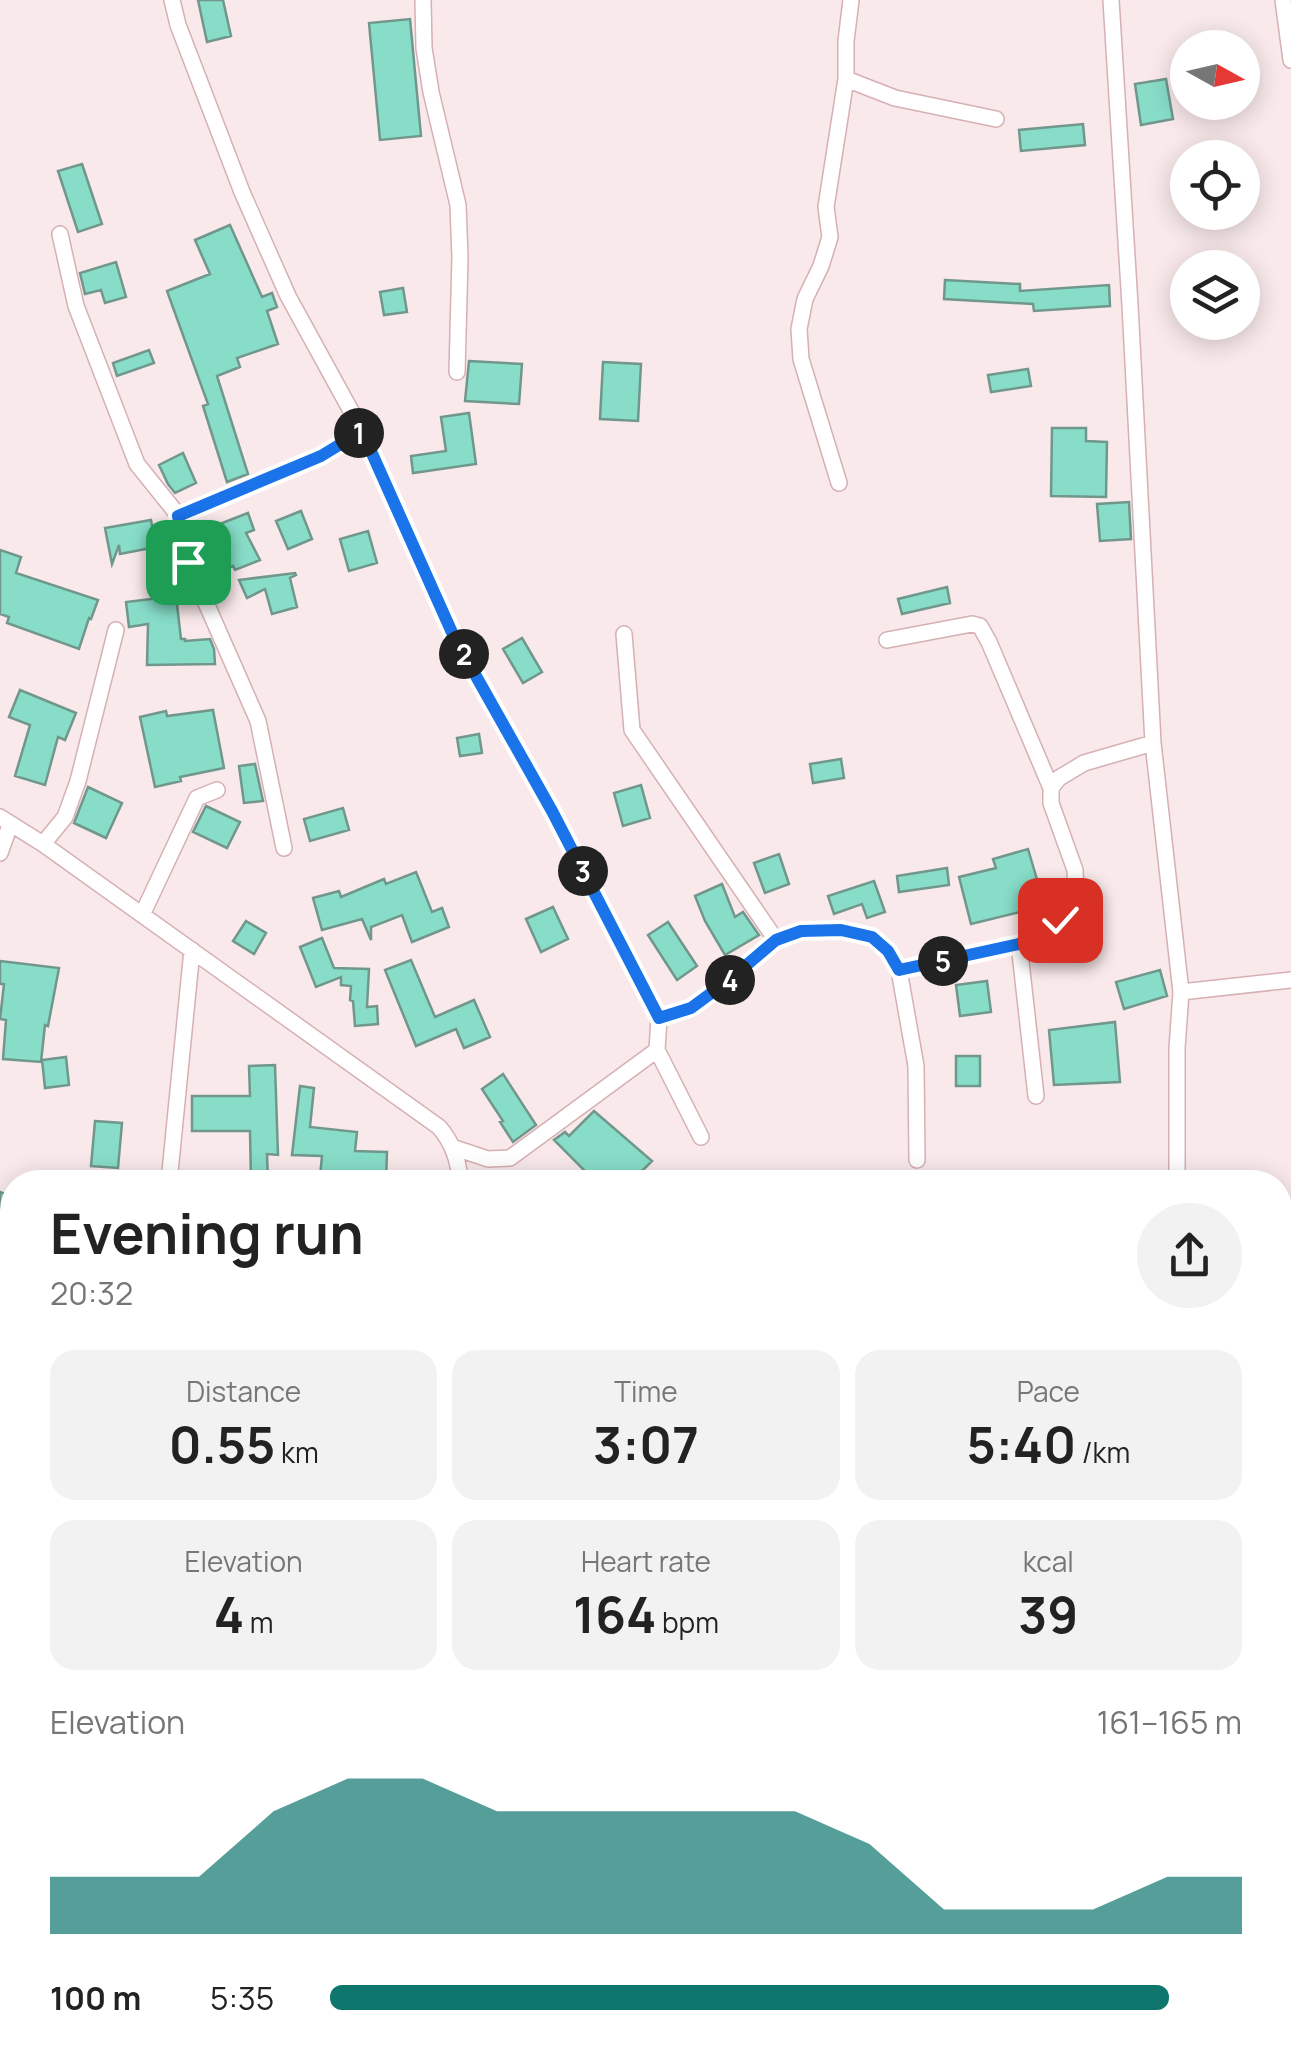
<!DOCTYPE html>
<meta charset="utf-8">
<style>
:root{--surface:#fff;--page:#f2f2f2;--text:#222;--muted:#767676;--accent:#0f766e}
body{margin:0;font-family:Manrope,sans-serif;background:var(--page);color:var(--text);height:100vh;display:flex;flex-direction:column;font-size:38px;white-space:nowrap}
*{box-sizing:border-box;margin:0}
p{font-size:32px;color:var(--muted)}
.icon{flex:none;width:55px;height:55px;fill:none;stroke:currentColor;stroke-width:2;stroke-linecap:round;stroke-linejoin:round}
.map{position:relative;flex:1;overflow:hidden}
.sheet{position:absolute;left:0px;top:1170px;width:1292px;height:888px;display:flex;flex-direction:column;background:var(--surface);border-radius:40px 40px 0 0;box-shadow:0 5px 25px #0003}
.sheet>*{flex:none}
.needle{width:65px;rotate:98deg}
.tools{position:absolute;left:1170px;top:30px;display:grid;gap:20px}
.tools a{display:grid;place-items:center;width:90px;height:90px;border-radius:50%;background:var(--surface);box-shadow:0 5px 25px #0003;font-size:50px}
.pin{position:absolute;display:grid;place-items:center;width:85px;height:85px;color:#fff;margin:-42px;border-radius:20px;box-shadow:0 5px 15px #0006}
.km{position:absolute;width:50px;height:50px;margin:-25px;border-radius:50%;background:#222;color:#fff;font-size:28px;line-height:50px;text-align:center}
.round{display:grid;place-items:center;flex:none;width:105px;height:105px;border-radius:52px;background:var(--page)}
.overview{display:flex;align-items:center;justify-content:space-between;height:170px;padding:0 50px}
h1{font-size:55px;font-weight:700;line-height:75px}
.stats{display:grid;grid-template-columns:repeat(3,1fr);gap:15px;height:170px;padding:10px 50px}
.stats div{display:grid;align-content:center;border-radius:25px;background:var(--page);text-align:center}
.stats b{font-size:50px;font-weight:700}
.stats small{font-size:28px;font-weight:400}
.stats p{font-size:28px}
.chart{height:280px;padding:20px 50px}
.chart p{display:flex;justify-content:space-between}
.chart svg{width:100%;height:180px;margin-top:10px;fill:var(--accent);opacity:.7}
ul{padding:0 50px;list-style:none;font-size:32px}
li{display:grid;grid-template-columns:160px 120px 1fr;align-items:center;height:75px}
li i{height:25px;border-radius:12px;background:var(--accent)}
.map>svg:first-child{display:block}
.building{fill:#87ddc8;stroke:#71978d;stroke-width:2.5}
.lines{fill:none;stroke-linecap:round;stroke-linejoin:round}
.service-casing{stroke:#d6b0b3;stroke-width:10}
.minor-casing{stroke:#d6b0b3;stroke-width:18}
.path{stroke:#837576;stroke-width:2.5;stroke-dasharray:5 5;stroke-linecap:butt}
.service{stroke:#fff;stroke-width:8}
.minor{stroke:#fff;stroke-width:15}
.route-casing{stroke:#fff;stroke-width:20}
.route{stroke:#1a73e8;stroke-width:12}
</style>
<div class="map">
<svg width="1291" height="2057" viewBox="0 0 1291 2057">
<rect width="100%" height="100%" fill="#f9e9ea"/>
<path class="building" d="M 198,0 L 223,0 L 231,36 L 207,42 Z
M 410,19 L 421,136 L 380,140 L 369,23 Z
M 1166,79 L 1173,119 L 1141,125 L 1135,84 Z
M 1083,124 L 1085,145 L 1021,151 L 1019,130 Z
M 82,164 L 102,224 L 78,232 L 58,171 Z
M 230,225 L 262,297 L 272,293 L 277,307 L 267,311 L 278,344 L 237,358 L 240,367 L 217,376 L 248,474 L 227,482 L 203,406 L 208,404 L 167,291 L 210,274 L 195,240 Z
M 116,262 L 126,297 L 105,303 L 101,290 L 85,294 L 80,273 Z
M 945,280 L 1020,284 L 1020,291 L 1109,285 L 1110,306 L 1034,311 L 1033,304 L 944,299 Z
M 403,288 L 407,312 L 384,315 L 380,292 Z
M 149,350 L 154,363 L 117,376 L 113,363 Z
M 469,361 L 522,364 L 519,404 L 465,401 Z
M 603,362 L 641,364 L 638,421 L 600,419 Z
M 1028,369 L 1031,386 L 991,392 L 988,375 Z
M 469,413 L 476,464 L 413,473 L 411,456 L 446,451 L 441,417 Z
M 1052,428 L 1086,428 L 1086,441 L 1107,442 L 1106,497 L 1051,496 Z
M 183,453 L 196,483 L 175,493 L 168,484 L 159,465 Z
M 1129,502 L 1131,539 L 1100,541 L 1097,504 Z
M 301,511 L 312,539 L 288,549 L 276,521 Z
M 248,513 L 254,530 L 246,533 L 260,560 L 235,570 L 233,566 L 220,573 L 207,548 L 197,552 L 194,534 Z
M 151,520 L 156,547 L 120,554 L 119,545 L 112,564 L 105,528 Z
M 368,531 L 377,563 L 349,571 L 340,539 Z
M 173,544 L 177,565 L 186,586 L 164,592 L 152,550 Z
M 0,550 L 21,557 L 16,573 L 98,600 L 91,619 L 89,618 L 79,649 L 7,623 L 9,617 L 0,614 Z
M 295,573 L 296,575 L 290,578 L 297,607 L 272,614 L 265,589 L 247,598 L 239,580 Z
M 947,587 L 950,603 L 902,614 L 898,599 Z
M 176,596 L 181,639 L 185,639 L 185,641 L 210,639 L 214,649 L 215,664 L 147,665 L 148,624 L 129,627 L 126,602 Z
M 522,638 L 542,672 L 523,683 L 503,649 Z
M 20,690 L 76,713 L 65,740 L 58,737 L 45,785 L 15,776 L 30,725 L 9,717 Z
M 213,710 L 224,768 L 180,777 L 181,781 L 155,787 L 140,717 L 166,711 L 167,716 Z
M 479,734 L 482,753 L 460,756 L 457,738 Z
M 841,759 L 844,778 L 813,783 L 810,764 Z
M 255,764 L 263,801 L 244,803 L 239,766 Z
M 641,785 L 650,818 L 623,826 L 614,793 Z
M 88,787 L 122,803 L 106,838 L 74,823 Z
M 206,806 L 240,822 L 227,848 L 193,832 Z
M 343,808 L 349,830 L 310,841 L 304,819 Z
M 1028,849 L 1046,910 L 1022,918 L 1020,912 L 971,924 L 959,877 L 996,868 L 993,859 Z
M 779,854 L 789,884 L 765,893 L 754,863 Z
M 947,868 L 949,885 L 899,892 L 897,876 Z
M 416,872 L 432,912 L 442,908 L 449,927 L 412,942 L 402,915 L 371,927 L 371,940 L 362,919 L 322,930 L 313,898 L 339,891 L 341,897 L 384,879 L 386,884 Z
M 874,881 L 885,912 L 867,918 L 862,904 L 834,914 L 828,896 Z
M 722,884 L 735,917 L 743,912 L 759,935 L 725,955 L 705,921 L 695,896 Z
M 553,907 L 568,939 L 541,952 L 526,919 Z
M 246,921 L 266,933 L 254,954 L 233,941 Z
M 668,922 L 697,966 L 677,980 L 648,935 Z
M 322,938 L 334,968 L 369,969 L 367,1007 L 377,1006 L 378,1024 L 355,1026 L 353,1001 L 350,1000 L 351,986 L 341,985 L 341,977 L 316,987 L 300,947 Z
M 411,960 L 435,1017 L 474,1000 L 490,1037 L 464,1048 L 456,1029 L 416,1046 L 385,970 Z
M 0,961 L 59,968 L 48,1026 L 45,1025 L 41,1062 L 3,1059 L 6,1020 L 0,1019 L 4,984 L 0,984 Z
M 1160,970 L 1167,996 L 1124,1009 L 1116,982 Z
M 987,981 L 991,1012 L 960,1016 L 956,985 Z
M 1115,1022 L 1120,1082 L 1054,1085 L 1049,1030 Z
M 956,1056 L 980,1056 L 980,1086 L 956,1086 Z
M 66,1057 L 69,1085 L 45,1088 L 42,1060 Z
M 275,1065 L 278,1155 L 267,1154 L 268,1182 L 251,1182 L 250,1131 L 192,1131 L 192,1096 L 250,1096 L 249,1066 Z
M 503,1074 L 536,1125 L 513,1142 L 500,1122 L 503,1121 L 482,1089 Z
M 300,1086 L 314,1088 L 310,1127 L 357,1132 L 355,1151 L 387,1152 L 386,1182 L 364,1182 L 320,1176 L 322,1156 L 292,1155 Z
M 594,1111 L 652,1161 L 634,1179 L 626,1172 L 619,1182 L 582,1182 L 588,1174 L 554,1140 L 565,1132 L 569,1136 Z
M 95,1121 L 122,1123 L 118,1168 L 91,1166 Z
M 0,1192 L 12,1197 L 12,1207 L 0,1236 Z"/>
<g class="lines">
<g class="service-casing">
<path id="service" d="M 0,1274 L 12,1280"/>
</g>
<g class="minor-casing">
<path id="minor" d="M 172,0 L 178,25 L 242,192 L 288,296 L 362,431 L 454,637 L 552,811 L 659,1018 L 657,1050 L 701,1137
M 423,0 L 424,48 L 431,92 L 458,205 L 460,257 L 457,372
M 1111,0 L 1130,305 L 1153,743 L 1181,992 L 1177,1048 L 1177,1182
M 1283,0 L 1291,60
M 846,79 L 895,98 L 996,119
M 60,234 L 76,306 L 137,464 L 178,515 L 188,562 L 258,721 L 284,848
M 839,483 L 801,359 L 799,329 L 805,299 L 821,266 L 830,237 L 826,207 L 846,79 L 846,41 L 851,0
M 178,515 L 321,456 L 362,431
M 624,634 L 632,730 L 776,940
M 887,640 L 972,624 L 980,626 L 989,642 L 1051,788
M 0,817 L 43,844 L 439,1127 C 453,1143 459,1162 460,1182
M 43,844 L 65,817 L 78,781 L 116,630
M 0,853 L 10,825
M 142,915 L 197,798 L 217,790
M 1019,944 L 1036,1096
M 899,970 L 1019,944 L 1060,919 L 1073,906 L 1076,893 L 1075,870 L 1051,803 L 1051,788 L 1059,778 L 1084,763 L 1153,743
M 1181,992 L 1291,980
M 659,1018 L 691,1009 L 729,980 L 776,940 L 801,931 L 841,930 L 872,937 L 888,951 L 899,970 L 916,1066 L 917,1160
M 452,1147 L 488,1159 L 510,1158 L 657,1050
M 169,1182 L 192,950
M 273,2045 L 283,2057
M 981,2057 L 985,2045
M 1291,2057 L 1291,1997"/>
</g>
<path class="path" d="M 0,1638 L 12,1654
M 1280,1783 L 1291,1790
M 74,2057 L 81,2045"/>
<use href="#service" class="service"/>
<use href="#minor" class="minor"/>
</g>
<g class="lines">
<g class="route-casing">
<path id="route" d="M 188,562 L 178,516 L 321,456 L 362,431 L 454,637 L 552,811 L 659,1018 L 691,1008 L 729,980 L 776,940 L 801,931 L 841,930 L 872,937 L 888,951 L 899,970 L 1019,944 L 1060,920"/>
</g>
<use href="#route" class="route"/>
</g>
</svg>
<div class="tools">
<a><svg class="needle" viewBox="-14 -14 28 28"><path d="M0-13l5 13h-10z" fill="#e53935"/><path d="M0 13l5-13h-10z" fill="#767676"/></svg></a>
<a><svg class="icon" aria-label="locate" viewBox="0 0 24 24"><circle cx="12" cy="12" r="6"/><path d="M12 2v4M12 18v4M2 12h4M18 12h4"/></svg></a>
<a><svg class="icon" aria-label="layers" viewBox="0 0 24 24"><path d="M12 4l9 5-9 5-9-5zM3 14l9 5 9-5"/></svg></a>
</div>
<div class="pin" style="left:188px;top:562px;background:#1e9e55"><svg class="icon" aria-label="arrive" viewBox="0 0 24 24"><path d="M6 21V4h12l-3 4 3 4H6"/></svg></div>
<div class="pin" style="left:1060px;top:920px;background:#d93025"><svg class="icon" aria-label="check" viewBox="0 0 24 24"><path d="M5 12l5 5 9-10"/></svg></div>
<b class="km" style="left:359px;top:433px">1</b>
<b class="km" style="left:464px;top:654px">2</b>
<b class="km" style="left:583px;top:871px">3</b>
<b class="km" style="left:730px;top:980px">4</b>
<b class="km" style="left:943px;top:961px">5</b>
<section class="sheet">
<div class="overview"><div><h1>Evening run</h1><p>20:32</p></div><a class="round"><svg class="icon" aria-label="share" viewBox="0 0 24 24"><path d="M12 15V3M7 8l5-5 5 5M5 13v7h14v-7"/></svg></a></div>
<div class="stats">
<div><p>Distance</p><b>0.55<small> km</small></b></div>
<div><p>Time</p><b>3:07</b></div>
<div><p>Pace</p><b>5:40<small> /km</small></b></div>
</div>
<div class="stats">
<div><p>Elevation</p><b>4<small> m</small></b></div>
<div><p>Heart rate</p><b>164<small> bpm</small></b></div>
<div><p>kcal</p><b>39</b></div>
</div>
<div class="chart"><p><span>Elevation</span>161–165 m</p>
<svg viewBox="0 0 160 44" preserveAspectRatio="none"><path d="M0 44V30L10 30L20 30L30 14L40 6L50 6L60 14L70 14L80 14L90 14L100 14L110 22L120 38L130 38L140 38L150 30L160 30V44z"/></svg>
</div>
<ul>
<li><b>100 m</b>5:35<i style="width:92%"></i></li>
</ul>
</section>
</div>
